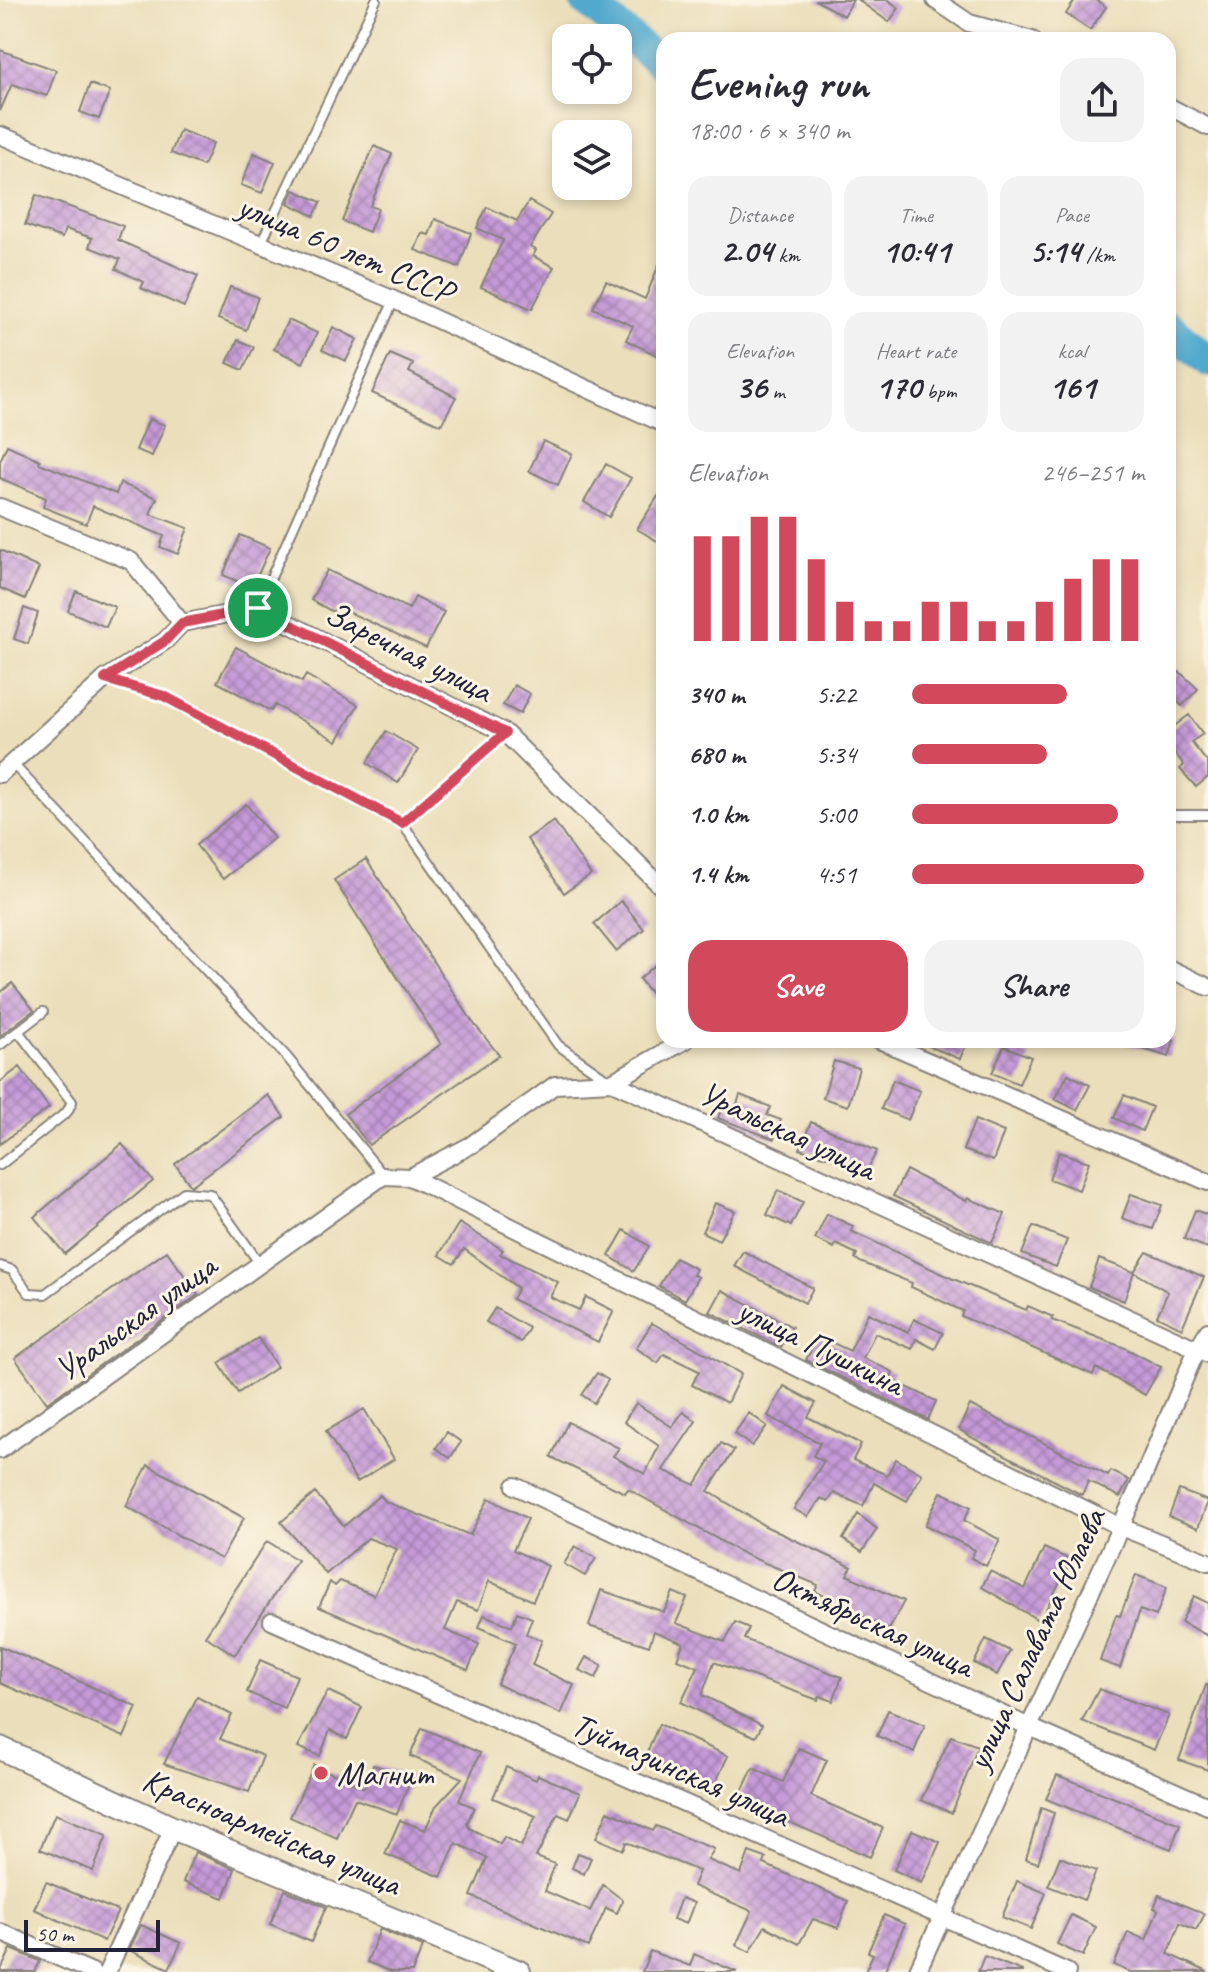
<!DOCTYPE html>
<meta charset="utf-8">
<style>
:root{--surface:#fff;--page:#f2f2f3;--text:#2b2b33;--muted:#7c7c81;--accent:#d1495b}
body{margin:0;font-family:Caveat,sans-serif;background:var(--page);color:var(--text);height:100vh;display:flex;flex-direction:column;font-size:30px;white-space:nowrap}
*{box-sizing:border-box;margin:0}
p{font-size:26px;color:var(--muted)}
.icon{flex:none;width:44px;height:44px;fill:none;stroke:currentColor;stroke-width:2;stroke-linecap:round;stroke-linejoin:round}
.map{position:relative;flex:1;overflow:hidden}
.panel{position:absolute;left:656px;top:32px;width:520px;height:1016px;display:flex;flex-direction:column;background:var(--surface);border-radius:24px;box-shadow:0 4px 12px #0003}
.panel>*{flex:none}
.controls{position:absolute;left:552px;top:24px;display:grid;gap:16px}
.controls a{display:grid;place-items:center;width:80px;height:80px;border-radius:16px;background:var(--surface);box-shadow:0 4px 12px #0003;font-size:40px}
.scale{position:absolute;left:24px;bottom:20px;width:136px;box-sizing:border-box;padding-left:8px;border:4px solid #22223b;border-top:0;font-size:22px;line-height:28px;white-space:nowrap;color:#22223b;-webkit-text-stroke:6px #fcf5e5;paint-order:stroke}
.pin{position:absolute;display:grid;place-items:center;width:68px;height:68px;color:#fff;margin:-34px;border:4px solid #fff;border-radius:50%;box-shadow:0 2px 8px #0007}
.round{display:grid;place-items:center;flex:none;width:84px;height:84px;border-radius:24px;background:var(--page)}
.head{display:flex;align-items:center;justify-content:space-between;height:136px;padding:0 32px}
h1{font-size:44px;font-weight:700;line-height:60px}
.stats{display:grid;grid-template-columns:repeat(3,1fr);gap:12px;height:136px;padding:8px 32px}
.stats div{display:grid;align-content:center;border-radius:20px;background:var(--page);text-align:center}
.stats b{font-size:34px;font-weight:700}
.stats small{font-size:22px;font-weight:400}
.stats p{font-size:22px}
.chart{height:224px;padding:16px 32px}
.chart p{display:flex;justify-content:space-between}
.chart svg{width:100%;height:144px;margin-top:8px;stroke:var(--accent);stroke-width:6}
.button{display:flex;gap:16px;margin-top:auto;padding:16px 32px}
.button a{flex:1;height:92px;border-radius:24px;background:var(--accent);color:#fff;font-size:32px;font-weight:700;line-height:92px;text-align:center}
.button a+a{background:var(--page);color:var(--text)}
ul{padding:0 32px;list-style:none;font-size:26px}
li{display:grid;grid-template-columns:128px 96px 1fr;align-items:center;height:60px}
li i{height:20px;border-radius:10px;background:var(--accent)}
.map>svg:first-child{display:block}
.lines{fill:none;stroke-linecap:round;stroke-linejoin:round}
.river{stroke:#51a9ce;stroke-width:32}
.building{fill:url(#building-cross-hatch)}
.lane-casing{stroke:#86807a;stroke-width:12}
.street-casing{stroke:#86807a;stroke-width:20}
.secondary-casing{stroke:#86807a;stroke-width:26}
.lane{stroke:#fff;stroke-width:8}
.street{stroke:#fff;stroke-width:16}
.secondary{stroke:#fff;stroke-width:22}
.route-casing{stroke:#fff;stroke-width:16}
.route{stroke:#d1495b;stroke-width:10}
.poi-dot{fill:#d1495b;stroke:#fcf5e5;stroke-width:3}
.labels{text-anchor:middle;stroke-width:6;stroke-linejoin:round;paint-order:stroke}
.street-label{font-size:34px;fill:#22223b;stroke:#fcf5e5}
.poi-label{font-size:34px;fill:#22223b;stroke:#fcf5e5;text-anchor:start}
</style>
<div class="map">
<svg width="1208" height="1972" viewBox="0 0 1208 1972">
<defs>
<pattern id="building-cross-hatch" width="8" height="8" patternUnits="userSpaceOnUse" patternTransform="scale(2)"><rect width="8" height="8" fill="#c59ad8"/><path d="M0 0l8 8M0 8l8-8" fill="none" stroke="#a07db0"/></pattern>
</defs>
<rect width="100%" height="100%" fill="#fcf5e5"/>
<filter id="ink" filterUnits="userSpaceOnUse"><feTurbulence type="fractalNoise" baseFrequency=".0125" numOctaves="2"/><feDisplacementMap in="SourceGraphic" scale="16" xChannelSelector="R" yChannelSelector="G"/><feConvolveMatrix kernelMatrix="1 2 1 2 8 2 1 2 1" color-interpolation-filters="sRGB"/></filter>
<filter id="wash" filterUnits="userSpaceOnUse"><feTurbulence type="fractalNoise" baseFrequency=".006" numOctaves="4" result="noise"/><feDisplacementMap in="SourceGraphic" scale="32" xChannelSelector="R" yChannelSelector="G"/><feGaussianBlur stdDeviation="1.8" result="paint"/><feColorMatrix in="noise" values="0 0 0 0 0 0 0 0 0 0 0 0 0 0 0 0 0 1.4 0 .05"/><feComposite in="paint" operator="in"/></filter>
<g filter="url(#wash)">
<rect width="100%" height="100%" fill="#ebdeba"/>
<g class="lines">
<path class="river" d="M 585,0 L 664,66
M 1168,326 L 1208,361"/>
</g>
<g id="blocks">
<path class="building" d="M 815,0 L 853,0 L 844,16 Z
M 858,0 L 888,0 L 899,8 L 889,22 Z
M 1075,0 L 1096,0 L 1106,7 L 1090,30 L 1066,14 Z
M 0,50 L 56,70 L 47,96 L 12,84 L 0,111 Z
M 90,84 L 110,91 L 99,119 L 80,112 Z
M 180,130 L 213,143 L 203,166 L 171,153 Z
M 374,146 L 392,154 L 370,206 L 378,209 L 369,232 L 342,221 Z
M 254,153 L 275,162 L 262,193 L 241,185 Z
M 294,190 L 321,202 L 314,216 L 288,203 Z
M 36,195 L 123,226 L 118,240 L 198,276 L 184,307 L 141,288 L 144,282 L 116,269 L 120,259 L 89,247 L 92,238 L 65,229 L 62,238 L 25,225 Z
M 529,201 L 551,214 L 530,247 L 536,250 L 533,256 L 554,267 L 532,309 L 481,287 L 503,240 L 477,228 L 487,207 L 517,221 Z
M 435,219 L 471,233 L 459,267 L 415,250 L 422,233 L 429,235 Z
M 664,252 L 664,359 L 626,340 L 633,326 L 593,308 L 606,281 L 645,299 Z
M 230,287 L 258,297 L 246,330 L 218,319 Z
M 288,320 L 317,333 L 303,363 L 274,349 Z
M 333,327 L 357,339 L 346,361 L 322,350 Z
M 238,340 L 254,347 L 243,370 L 227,363 Z
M 390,354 L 413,364 L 409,372 L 456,397 L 441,425 L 372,393 Z
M 149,419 L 165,425 L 152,456 L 136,450 Z
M 543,441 L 572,454 L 558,485 L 529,471 Z
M 7,445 L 40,460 L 39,463 L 116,494 L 120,483 L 157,498 L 150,514 L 188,528 L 178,554 L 160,547 L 164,536 L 93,506 L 86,524 L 43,507 L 46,498 L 0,478 L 0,461 Z
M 606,464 L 631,478 L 609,517 L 584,502 Z
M 664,487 L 664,545 L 637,529 Z
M 240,535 L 270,548 L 252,588 L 223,575 Z
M 0,550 L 39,568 L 25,599 L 0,588 Z
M 327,570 L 409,609 L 415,597 L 444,612 L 426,648 L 336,606 L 333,612 L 311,600 Z
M 76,591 L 115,607 L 106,627 L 68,611 Z
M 24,608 L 38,613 L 28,644 L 14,639 Z
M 236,647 L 302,682 L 306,675 L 358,705 L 337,741 L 275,705 L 271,711 L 217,682 Z
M 1180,672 L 1198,689 L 1182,706 L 1168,692 L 1168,684 Z
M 514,685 L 530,694 L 520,714 L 503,705 Z
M 1189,715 L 1203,734 L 1191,742 L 1208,763 L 1208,777 L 1196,787 L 1180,769 L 1184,765 L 1168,744 L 1168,731 Z
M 386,731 L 418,750 L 398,783 L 367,763 Z
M 246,804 L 274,838 L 223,879 L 196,845 Z
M 554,821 L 591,875 L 564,893 L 527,839 Z
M 366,859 L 472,1021 L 499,1055 L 369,1145 L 345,1114 L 441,1044 L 334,880 Z
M 621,901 L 644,929 L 616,951 L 594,924 Z
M 664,958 L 664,1009 L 639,979 Z
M 12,983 L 34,1010 L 0,1036 L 0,993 Z
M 914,1040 L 968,1040 L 960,1059 Z
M 1126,1040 L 1174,1040 L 1169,1057 L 1126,1044 Z
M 1004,1046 L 1031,1057 L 1019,1084 L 992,1073 Z
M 834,1061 L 859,1068 L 848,1106 L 823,1098 Z
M 20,1067 L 49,1108 L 0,1144 L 0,1082 Z
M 1068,1074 L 1090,1085 L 1077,1110 L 1055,1099 Z
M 893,1080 L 920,1091 L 908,1120 L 881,1109 Z
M 268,1095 L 284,1117 L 191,1186 L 175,1164 Z
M 740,1095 L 771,1107 L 767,1115 L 781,1120 L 774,1139 L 718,1118 L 724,1103 L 736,1107 Z
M 1124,1095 L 1152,1107 L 1142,1131 L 1114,1118 Z
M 975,1120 L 1004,1132 L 993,1161 L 963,1150 Z
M 811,1122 L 877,1151 L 865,1174 L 831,1158 L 800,1149 Z
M 122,1144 L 153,1181 L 65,1254 L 34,1217 Z
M 1059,1152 L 1089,1162 L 1079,1190 L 1049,1179 Z
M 906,1170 L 966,1201 L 968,1198 L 1005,1214 L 992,1243 L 893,1196 Z
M 778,1190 L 803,1202 L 791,1226 L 767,1215 Z
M 1131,1194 L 1162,1205 L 1153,1229 L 1122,1218 Z
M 715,1203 L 735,1211 L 719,1240 L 702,1232 Z
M 1195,1210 L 1208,1215 L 1208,1248 L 1184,1239 Z
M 827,1214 L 853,1226 L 851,1231 L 951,1278 L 1026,1310 L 1028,1306 L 1053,1317 L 1052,1320 L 1125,1348 L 1161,1367 L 1145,1395 L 1096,1368 L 1093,1375 L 961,1316 L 963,1311 L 911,1287 L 912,1283 L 860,1262 L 855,1258 L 857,1254 L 836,1244 L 834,1248 L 815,1239 Z
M 459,1223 L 503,1250 L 500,1254 L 558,1282 L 550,1297 L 579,1310 L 586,1297 L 614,1311 L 598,1342 L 512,1299 L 518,1288 L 464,1249 L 454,1264 L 439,1255 Z
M 1033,1226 L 1067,1240 L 1056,1267 L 1022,1254 Z
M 624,1230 L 649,1246 L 634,1271 L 609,1256 Z
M 167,1251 L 198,1295 L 47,1403 L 15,1358 Z
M 743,1251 L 813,1288 L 805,1303 L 734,1266 Z
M 1147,1252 L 1204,1277 L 1182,1328 L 1157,1316 L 1168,1292 L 1134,1272 Z
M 675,1258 L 696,1269 L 693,1275 L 698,1277 L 685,1300 L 659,1286 Z
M 1099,1259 L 1134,1272 L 1124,1301 L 1089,1287 Z
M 722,1290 L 792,1327 L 781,1347 L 710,1312 Z
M 495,1308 L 529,1328 L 521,1342 L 486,1322 Z
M 868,1313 L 908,1332 L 914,1319 L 943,1333 L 935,1349 L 916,1339 L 912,1349 L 875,1333 L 863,1358 L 893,1372 L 890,1379 L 936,1401 L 928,1420 L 806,1360 L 818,1336 L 850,1351 Z
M 652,1323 L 741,1374 L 727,1403 L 692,1385 L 699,1371 L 664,1354 L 658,1363 L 636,1348 Z
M 258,1338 L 277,1367 L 238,1393 L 219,1363 Z
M 597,1373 L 608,1380 L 594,1403 L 582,1395 Z
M 784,1386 L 816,1403 L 808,1417 L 861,1444 L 853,1460 L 887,1475 L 896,1459 L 922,1474 L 907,1501 L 874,1483 L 863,1506 L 834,1493 L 828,1502 L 821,1498 L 808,1517 L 794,1509 L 824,1461 L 813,1456 L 820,1443 L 768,1416 Z
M 636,1403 L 672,1427 L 683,1412 L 696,1421 L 663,1470 L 695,1485 L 721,1443 L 734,1450 L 708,1491 L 765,1526 L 852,1567 L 847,1575 L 904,1601 L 889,1630 L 815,1591 L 818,1585 L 746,1555 L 628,1489 L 625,1493 L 551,1457 L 568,1422 L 619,1448 L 613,1456 L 645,1474 L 659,1446 L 624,1422 Z
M 970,1405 L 1108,1476 L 1111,1471 L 1129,1480 L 1120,1497 L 1088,1481 L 1082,1495 L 969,1436 L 959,1429 Z
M 364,1409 L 394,1459 L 357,1482 L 326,1431 Z
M 749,1413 L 767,1426 L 752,1446 L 734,1434 Z
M 447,1432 L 461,1442 L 450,1458 L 436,1448 Z
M 148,1465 L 244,1518 L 221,1559 L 126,1506 Z
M 1179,1490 L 1208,1501 L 1198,1528 L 1169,1517 Z
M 941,1492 L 971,1507 L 964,1520 L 1000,1540 L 986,1566 L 971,1558 L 975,1550 L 925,1525 Z
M 315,1493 L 344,1526 L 380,1495 L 386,1502 L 470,1535 L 489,1498 L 528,1519 L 513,1550 L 548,1566 L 533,1601 L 489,1581 L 478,1610 L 457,1602 L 445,1630 L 479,1644 L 468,1670 L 319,1607 L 330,1582 L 335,1586 L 340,1581 L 374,1595 L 397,1549 L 368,1538 L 326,1574 L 281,1522 Z
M 858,1514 L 877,1529 L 862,1552 L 843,1539 Z
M 267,1541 L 297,1560 L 235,1655 L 205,1636 Z
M 575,1546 L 596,1558 L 585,1576 L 564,1564 Z
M 1044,1548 L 1071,1560 L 1040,1621 L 982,1587 L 990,1571 L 1025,1589 Z
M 1136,1575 L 1167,1587 L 1156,1616 L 1140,1610 L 1120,1668 L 1100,1661 L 1116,1615 L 1120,1616 Z
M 601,1590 L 664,1612 L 673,1592 L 687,1598 L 676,1623 L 725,1642 L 735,1622 L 749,1628 L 744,1639 L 842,1677 L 833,1701 L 820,1696 L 818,1700 L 714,1662 L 702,1695 L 762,1725 L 756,1737 L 721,1722 L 681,1702 L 698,1667 L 677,1659 L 683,1643 L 654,1631 L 649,1646 L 589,1626 Z
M 1194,1596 L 1208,1603 L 1208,1636 L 1181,1622 Z
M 517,1612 L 532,1618 L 526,1634 L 542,1640 L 532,1665 L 574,1685 L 561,1714 L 497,1684 L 516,1643 L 479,1627 L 484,1615 L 512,1626 Z
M 986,1639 L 1010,1651 L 997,1675 L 974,1663 Z
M 0,1646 L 137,1707 L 124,1737 L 0,1683 Z
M 586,1657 L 602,1665 L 596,1678 L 579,1670 Z
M 260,1660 L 297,1676 L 284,1708 L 247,1692 Z
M 1206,1685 L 1208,1685 L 1208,1770 L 1179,1760 Z
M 1099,1689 L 1169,1715 L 1154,1750 L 1082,1721 Z
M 328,1691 L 362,1707 L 347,1739 L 330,1730 L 320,1756 L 298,1747 Z
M 197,1697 L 232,1715 L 220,1739 L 263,1756 L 249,1792 L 164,1764 Z
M 888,1710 L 925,1725 L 914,1752 L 877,1736 Z
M 659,1724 L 728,1756 L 713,1788 L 645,1757 Z
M 422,1728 L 480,1753 L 459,1801 L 474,1807 L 467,1823 L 469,1828 L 500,1844 L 504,1837 L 521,1846 L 536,1816 L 493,1798 L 506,1767 L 536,1780 L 538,1775 L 580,1793 L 569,1819 L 558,1814 L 536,1857 L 555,1864 L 545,1891 L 590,1911 L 603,1885 L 623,1900 L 617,1913 L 606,1908 L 588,1947 L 471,1896 L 487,1858 L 456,1843 L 441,1877 L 385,1854 L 400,1820 L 425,1830 L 436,1806 L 462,1778 L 410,1756 Z
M 951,1736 L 978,1746 L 952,1813 L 921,1800 Z
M 799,1748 L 827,1760 L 811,1796 L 883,1828 L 870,1857 L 738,1800 L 753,1768 L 783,1782 Z
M 314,1765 L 364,1788 L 373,1765 L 412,1776 L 397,1814 L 355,1799 L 337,1838 L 290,1817 Z
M 1057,1775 L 1180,1824 L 1171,1849 L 1046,1799 Z
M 1041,1808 L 1054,1813 L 1038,1863 L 1026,1859 Z
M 608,1811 L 653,1831 L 656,1826 L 714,1849 L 708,1860 L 741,1874 L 749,1852 L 766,1858 L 764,1864 L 848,1901 L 838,1928 L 813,1919 L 799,1944 L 765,1926 L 750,1952 L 736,1945 L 752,1911 L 693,1886 L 699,1871 L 626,1842 L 623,1850 L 596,1838 Z
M 55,1814 L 107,1835 L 93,1871 L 40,1849 Z
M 912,1830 L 940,1842 L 922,1883 L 894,1870 Z
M 195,1852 L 235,1869 L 224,1898 L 183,1882 Z
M 578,1853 L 591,1858 L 584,1874 L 572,1868 Z
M 1060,1857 L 1096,1871 L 1084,1900 L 1048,1886 Z
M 1017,1881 L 1046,1893 L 1031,1929 L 1002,1917 Z
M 46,1882 L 118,1911 L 104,1941 L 34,1909 Z
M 285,1890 L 326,1907 L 311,1942 L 270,1924 Z
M 1159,1895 L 1205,1914 L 1196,1930 L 1180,1923 L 1168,1954 L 1208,1972 L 1130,1972 L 1114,1965 L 1128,1932 L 1146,1940 L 1158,1910 L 1154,1908 Z
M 681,1898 L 694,1903 L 686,1924 L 673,1919 Z
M 884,1915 L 905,1924 L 884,1972 L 865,1972 L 873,1954 L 868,1952 Z
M 1071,1915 L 1096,1927 L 1083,1956 L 1057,1944 Z
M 141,1925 L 181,1943 L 169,1969 L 129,1950 Z
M 380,1929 L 423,1947 L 412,1972 L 391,1972 L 367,1962 Z
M 11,1949 L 40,1961 L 35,1972 L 0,1972 Z
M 650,1951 L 690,1966 L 694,1954 L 737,1972 L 642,1972 Z
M 984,1956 L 1022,1971 L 1022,1972 L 978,1972 Z"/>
</g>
</g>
<g filter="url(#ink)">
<use href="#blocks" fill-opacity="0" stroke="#86807a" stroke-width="2"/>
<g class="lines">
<g class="lane-casing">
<path id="lane" d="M 261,243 L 376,0
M 258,607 L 394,300
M 106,679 L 164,696 L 402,823 L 558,1045 L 608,1080
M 12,763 L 286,1056 L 383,1175
M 1168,815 L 1208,815
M 402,823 L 505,733
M 0,1045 L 43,1012
M 0,1165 L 67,1112 L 72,1102 L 18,1031
M 0,1266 L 12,1270 L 29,1293 L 45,1294 L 184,1192 L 210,1194 L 260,1264"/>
</g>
<g class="street-casing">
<path id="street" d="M 935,0 L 969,23 L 1032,40
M 1168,106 L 1208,127
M 0,135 L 394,300 L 664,424
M 0,507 L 131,561 L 182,623 L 258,608 L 505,733 L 664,889
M 0,774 L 105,679 L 165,641 L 182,623
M 1168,968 L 1208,987
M 879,1040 L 1208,1182
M 612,1082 L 686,1040
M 410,1177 L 1121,1527 L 1208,1562
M 0,1450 L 383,1176 L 410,1177 L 471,1145 L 555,1085 L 612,1082 L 1208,1354
M 515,1486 L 1027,1726 L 1208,1806
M 272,1621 L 1067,1972
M 0,1932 L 92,1972
M 107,1972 L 173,1828
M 917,1972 L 1141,1482 L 1197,1349 L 1208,1331"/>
</g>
<g class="secondary-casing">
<path id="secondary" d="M 0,1748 L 173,1828 L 519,1972"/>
</g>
<use href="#lane" class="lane"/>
<use href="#street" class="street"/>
<use href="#secondary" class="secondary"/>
</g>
</g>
<g class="lines" filter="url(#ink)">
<g class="route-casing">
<path id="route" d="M 258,608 L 505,733 L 402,823 L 164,696 L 105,679 L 165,641 L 182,623 Z"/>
</g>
<use href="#route" class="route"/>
</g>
<circle class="poi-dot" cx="321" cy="1773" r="8"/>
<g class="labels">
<g class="street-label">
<text transform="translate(346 248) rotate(23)" y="12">улица 60 лет СССР</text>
<text transform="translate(409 651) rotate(27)" y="12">Заречная улица</text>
<text transform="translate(788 1130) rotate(25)" y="12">Уральская улица</text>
<text transform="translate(135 1317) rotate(-36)" y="12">Уральская улица</text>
<text transform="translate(821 1346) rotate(26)" y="12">улица Пушкина</text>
<text transform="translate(873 1621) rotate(25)" y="12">Октябрьская улица</text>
<text transform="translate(1035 1639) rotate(-65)" y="12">улица Салавата Юлаева</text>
<text transform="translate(681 1769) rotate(24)" y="12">Туймазинская улица</text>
<text transform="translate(272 1831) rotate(23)" y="12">Красноармейская улица</text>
</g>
<g class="poi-label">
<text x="337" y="1785">Магнит</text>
</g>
</g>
</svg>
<div class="controls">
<a><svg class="icon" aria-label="locate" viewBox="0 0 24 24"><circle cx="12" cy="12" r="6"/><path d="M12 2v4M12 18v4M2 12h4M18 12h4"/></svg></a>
<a><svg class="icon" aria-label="layers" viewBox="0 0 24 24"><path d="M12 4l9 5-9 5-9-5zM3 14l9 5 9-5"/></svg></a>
</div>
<div class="scale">50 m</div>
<div class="pin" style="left:258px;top:608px;background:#1e9e55"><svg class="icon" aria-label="arrive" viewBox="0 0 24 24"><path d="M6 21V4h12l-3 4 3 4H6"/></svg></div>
<section class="panel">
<div class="head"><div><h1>Evening run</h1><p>18:00 · 6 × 340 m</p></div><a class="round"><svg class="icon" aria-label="share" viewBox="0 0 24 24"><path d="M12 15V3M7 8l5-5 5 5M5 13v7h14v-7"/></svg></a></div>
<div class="stats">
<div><p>Distance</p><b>2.04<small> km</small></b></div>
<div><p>Time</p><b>10:41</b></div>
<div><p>Pace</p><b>5:14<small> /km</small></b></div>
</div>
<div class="stats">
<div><p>Elevation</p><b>36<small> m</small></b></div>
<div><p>Heart rate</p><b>170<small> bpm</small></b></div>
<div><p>kcal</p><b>161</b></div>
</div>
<div class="chart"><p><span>Elevation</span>246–251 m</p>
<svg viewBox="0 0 160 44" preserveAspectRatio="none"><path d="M5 44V12M15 44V12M25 44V6M35 44V6M45 44V19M55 44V32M65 44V38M75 44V38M85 44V32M95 44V32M105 44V38M115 44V38M125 44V32M135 44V25M145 44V19M155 44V19"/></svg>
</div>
<ul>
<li><b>340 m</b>5:22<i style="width:67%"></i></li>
<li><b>680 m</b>5:34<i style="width:58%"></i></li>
<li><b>1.0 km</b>5:00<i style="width:89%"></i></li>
<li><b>1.4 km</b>4:51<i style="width:100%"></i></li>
</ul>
<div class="button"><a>Save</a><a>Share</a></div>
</section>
</div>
